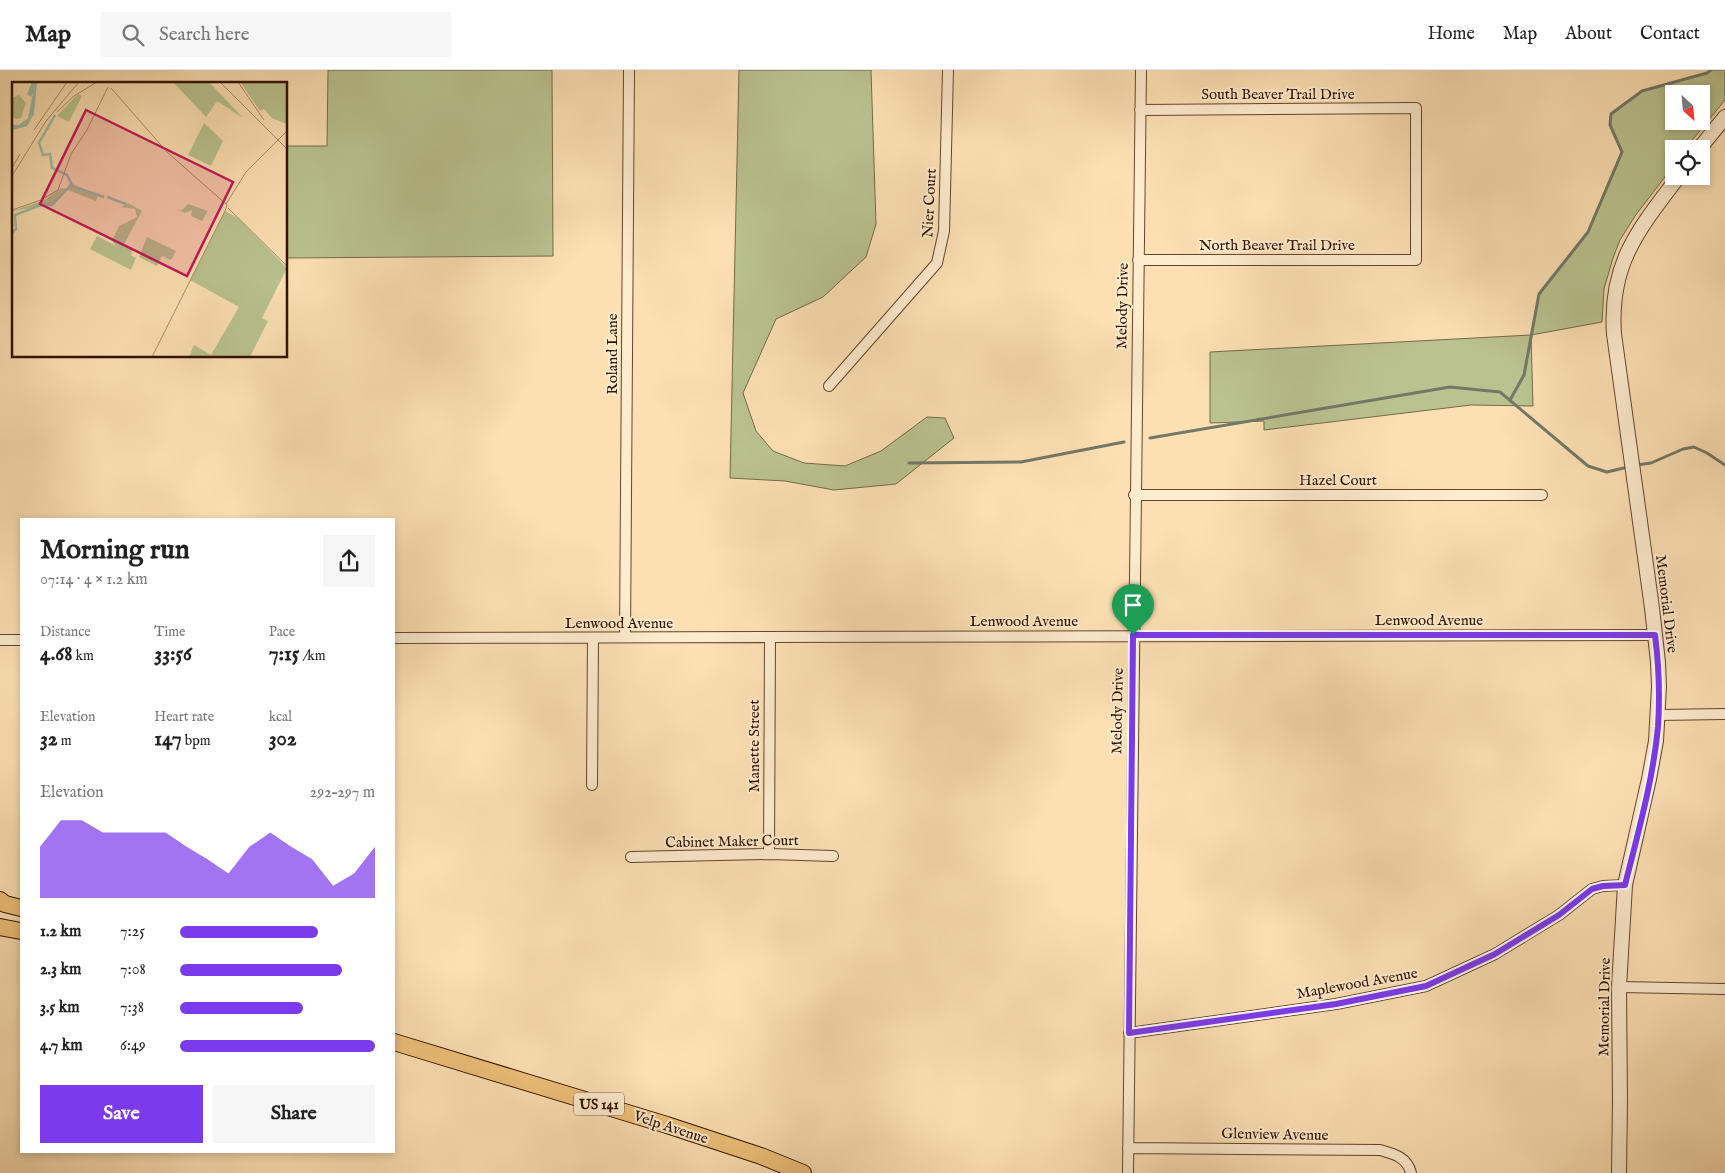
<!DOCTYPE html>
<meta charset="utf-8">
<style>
:root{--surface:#fff;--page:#f6f6f6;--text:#222;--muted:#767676;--line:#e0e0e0;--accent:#7c3aed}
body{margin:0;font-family:"IM FELL English",serif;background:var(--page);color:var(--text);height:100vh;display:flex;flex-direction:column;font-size:19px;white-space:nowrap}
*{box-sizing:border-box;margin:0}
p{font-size:16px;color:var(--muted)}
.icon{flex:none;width:28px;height:28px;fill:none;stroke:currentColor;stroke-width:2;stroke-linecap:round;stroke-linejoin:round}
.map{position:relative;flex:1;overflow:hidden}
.details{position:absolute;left:20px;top:448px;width:375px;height:635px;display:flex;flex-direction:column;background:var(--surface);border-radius:0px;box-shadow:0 2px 8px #0003}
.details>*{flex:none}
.needle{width:32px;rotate:154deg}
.controls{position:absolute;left:1665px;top:15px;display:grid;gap:10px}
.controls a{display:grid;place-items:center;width:45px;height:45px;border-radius:0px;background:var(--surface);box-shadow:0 2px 8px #0003;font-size:25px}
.pin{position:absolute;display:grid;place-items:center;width:42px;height:42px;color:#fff;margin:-51px -21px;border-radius:50% 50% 50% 0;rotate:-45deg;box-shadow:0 0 5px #0007}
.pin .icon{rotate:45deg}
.round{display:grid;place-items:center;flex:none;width:52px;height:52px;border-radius:0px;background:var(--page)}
.head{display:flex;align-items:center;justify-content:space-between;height:85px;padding:0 20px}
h1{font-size:28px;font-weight:800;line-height:38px}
.figures{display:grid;grid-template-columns:repeat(3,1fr);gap:8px;height:85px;padding:5px 20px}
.figures div{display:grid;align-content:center}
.figures b{font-size:21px;font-weight:800}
.figures small{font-size:14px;font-weight:400}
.figures p{font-size:14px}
.chart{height:140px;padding:10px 20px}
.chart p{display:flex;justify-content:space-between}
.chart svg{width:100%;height:90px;margin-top:5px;fill:var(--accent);opacity:.7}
.action{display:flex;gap:10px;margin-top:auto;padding:10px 20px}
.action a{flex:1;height:58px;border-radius:0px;background:var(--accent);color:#fff;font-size:20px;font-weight:800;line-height:58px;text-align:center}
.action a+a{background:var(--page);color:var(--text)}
ul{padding:0 20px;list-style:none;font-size:16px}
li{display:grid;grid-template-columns:80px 60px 1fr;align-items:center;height:38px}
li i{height:12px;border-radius:6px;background:var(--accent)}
header{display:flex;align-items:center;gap:30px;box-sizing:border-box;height:70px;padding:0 25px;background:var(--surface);border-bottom:1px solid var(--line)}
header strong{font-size:24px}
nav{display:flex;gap:28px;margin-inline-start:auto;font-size:18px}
.search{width:350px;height:45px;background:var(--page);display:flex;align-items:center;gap:12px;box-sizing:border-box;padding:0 18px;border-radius:0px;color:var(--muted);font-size:19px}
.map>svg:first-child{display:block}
.green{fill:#bac390;stroke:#756a48;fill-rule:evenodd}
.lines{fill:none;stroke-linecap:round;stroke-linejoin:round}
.stream{stroke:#737867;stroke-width:3}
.minor-casing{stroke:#63452d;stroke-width:12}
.tertiary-casing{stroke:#63452d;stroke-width:16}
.primary-casing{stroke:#301100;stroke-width:18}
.minor{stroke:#fdebce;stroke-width:10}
.tertiary{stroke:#fdebce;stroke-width:14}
.primary{stroke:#eec07a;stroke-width:16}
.route-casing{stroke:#fff;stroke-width:10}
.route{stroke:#7c3aed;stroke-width:6}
.labels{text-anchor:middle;stroke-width:4;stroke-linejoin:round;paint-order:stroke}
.shield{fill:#fdebce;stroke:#6e523e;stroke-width:1}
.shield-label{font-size:14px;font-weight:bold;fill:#301100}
.street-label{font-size:15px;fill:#301100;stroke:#fdebce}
.inset-river{fill:none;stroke:#9fbdab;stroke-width:2.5}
.inset-road{fill:none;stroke:#aa8d6c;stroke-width:1}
.view{fill:#c2185b;fill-opacity:0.15;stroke:#c2185b;stroke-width:2.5}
.inset-edge{fill:none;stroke:#301100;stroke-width:2.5}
</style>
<header>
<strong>Map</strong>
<div class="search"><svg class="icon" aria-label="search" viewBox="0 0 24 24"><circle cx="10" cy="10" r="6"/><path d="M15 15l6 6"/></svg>Search here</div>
<nav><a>Home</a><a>Map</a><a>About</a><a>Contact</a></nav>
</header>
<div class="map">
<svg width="1725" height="1103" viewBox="0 0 1725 1103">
<rect width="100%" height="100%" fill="#fce0b4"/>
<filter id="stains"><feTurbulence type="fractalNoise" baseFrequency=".004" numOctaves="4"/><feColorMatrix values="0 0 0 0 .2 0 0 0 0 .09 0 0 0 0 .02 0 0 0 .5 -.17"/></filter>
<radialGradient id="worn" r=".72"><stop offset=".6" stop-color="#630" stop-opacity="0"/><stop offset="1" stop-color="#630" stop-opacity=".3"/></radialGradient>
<path class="green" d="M 328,0 L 552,0 L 553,186 L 286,188 L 286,76 L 327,76 Z
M 739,0 L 871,0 L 876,154 L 866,187 L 823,227 L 776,249 L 743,323 L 756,361 L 773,381 L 804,393 L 845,396 L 881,381 L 927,347 L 945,348 L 954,368 L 896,414 L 834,420 L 785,411 L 730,408 Z
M 1711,0 L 1725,0 L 1725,30 L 1685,79 L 1674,79 L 1674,95 L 1635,146 L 1620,170 L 1613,188 L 1604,219 L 1602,252 L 1531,265 L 1533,336 L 1471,335 L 1264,360 L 1264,351 L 1210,353 L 1210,282 L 1531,265 L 1539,224 L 1588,162 L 1622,82 L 1610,55 L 1611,44 L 1642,21 L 1707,3 ZM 1674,24 L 1701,24 L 1701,51 L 1674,51 Z"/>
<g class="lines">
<path class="stream" d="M 1510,330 L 1524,305 L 1539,224 L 1588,162 L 1622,82 L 1610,55 L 1611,44 L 1642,21 L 1707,3 L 1711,0
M 1150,368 L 1450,317 L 1500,322 L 1588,396 L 1607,402 L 1628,397
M 909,393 L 1021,392 L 1124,372
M 1637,395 L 1651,393 L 1683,379 L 1694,377 L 1707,383 L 1725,395"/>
<g class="minor-casing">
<path id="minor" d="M 1138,190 L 1416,190 L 1416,38 L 1140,40
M 829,316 L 937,193 L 944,161 L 948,0
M 1134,425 L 1542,425
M 625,567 L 629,0
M 394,568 L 1655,565
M 0,570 L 21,570
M 1658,645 L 1725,644
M 592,715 L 593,568
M 769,784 L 770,567
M 631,787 L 769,784 L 833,786
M 1619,917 L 1725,919
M 1129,963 L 1336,934 L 1426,916 L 1495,884 L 1559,845 L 1592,819 L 1603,816 L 1625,815
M 1128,1078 L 1380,1080 C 1394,1084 1407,1087 1411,1103
M 1128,1103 L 1141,0"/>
</g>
<g class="tertiary-casing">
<path id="tertiary" d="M 1699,79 L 1725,47
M 1619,1103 L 1620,1030 L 1619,917 L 1625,815 L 1649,709 L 1656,671 L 1659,617 L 1658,592 L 1652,538 L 1614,264 C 1609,193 1639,159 1679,106"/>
</g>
<g class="primary-casing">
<path id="primary" d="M 0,830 L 5,834 L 21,838
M 0,857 L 21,861
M 394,972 L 667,1055 L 761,1086 L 803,1103"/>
</g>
<use href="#minor" class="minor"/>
<use href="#tertiary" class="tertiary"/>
<use href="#primary" class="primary"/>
</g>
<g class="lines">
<g class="route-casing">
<path id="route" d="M 1133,565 L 1655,565 C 1659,596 1660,626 1658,657 C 1653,710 1638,763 1625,815 L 1603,816 L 1592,819 L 1559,845 L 1495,884 L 1426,916 L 1336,934 L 1129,963 Z"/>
</g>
<use href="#route" class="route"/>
</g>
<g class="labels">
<rect class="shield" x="574" y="1022.5" width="50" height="23" rx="4"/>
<g class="shield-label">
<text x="599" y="1039">US 141</text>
</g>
<g class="street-label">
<text x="1278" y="29">South Beaver Trail Drive</text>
<text transform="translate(929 133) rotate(-87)" y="5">Nier Court</text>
<text x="1277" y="180">North Beaver Trail Drive</text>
<text transform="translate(1122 236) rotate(-89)" y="5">Melody Drive</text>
<text transform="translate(612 284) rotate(-90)" y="5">Roland Lane</text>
<text x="1338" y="415">Hazel Court</text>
<text transform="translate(1667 534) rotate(83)" y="5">Memorial Drive</text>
<text x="1429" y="555">Lenwood Avenue</text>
<text x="1024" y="556">Lenwood Avenue</text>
<text x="619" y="558">Lenwood Avenue</text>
<text transform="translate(1117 641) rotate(-89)" y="5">Melody Drive</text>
<text transform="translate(754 676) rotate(-90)" y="5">Manette Street</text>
<text transform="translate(732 771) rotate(-1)" y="5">Cabinet Maker Court</text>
<text transform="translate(1357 913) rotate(-10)" y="5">Maplewood Avenue</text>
<text transform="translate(1604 937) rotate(-89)" y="5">Memorial Drive</text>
<text transform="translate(671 1057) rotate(18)" y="5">Velp Avenue</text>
<text transform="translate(1275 1064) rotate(1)" y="5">Glenview Avenue</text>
</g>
</g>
<g transform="translate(12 12)">
<rect width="275" height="275" fill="#fce0b4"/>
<path d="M 161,0 L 197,0 L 231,36 L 205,19 L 194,35 ZM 228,0 L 275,0 L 275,42 L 260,36 L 252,27 L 248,29 ZM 66,12 L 70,14 L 57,40 L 45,34 ZM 7,13 L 14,21 L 9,36 L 4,37 L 0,35 L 0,16 ZM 192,41 L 211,59 L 199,84 L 176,73 ZM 58,101 L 86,113 L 84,119 L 56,108 L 40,123 L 0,129 L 33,118 L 49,106 L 55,107 ZM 116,121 L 130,129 L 111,164 L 120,168 L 119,173 L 124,176 L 119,188 L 78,167 L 85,154 L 104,164 L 100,159 L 107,144 L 125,135 L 123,127 L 109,125 ZM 176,122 L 196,129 L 190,139 L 179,134 L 180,128 L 173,131 L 165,127 L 170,128 ZM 213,129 L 226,136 L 275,186 L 250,236 L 256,239 L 238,275 L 177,275 L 182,263 L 199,273 L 227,225 L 178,198 ZM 135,155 L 164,169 L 159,178 L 150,174 L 145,184 L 127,175 Z" fill="#bac390"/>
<path d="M 20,0 L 25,0 L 22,32 L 15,44 L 1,48 L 0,43 L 7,43 L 16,36 L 21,11 L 19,15 L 15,12 Z" fill="#9fbdab"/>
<path class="inset-river" d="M 43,33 L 27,61 L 31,73 L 38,72 L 40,86 L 55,93 L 60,103M 60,104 L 92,115M 95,115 L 114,122M 0,151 L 4,147 L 3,133 L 29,123 L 40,123 L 59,103"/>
<path class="inset-road" d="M 208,0 L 275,67M 226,0 L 252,38M 99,6 L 155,70 L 215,123 L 213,129M 45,30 L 62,14 L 85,0M 22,48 L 55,0M 0,86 L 8,72M 0,94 L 34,39 L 67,0M 214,122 L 234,90 L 275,49M 216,126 L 275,184M 0,128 L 29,118 L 46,108 L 59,72 L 75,48 L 96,5M 140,275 L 213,129"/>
<path class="view" d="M 74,28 L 221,100 L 175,194 L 28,122 Z"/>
<rect width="275" height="275" class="inset-edge"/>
</g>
<rect width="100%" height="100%" filter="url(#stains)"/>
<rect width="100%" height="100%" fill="url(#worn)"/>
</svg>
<div class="controls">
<a><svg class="needle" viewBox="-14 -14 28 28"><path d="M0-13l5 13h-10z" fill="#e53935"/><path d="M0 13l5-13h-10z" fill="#767676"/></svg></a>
<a><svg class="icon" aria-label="locate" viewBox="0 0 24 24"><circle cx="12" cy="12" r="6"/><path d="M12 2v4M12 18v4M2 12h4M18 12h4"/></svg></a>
</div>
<div class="pin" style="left:1133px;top:565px;background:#1e9e55"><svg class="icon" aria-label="arrive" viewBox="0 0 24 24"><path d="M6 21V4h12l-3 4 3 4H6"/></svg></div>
<section class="details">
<div class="head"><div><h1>Morning run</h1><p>07:14 · 4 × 1.2 km</p></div><a class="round"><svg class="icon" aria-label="share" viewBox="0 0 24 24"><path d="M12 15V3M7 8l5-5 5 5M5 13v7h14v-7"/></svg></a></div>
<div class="figures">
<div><p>Distance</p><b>4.68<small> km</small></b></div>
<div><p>Time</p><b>33:56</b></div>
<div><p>Pace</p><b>7:15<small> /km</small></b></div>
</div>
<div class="figures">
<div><p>Elevation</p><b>32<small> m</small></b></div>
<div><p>Heart rate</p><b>147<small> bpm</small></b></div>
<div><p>kcal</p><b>302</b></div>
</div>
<div class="chart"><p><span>Elevation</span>292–297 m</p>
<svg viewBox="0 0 160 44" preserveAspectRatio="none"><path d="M0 44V19L10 6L20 6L30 12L40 12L50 12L60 12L70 19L80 25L90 32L100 19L110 12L120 19L130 25L140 38L150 32L160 19V44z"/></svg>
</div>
<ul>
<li><b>1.2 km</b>7:25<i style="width:71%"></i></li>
<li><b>2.3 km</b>7:08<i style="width:83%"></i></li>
<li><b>3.5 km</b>7:38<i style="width:63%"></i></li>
<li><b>4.7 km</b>6:49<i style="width:100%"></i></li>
</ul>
<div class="action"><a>Save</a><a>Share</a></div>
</section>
</div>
